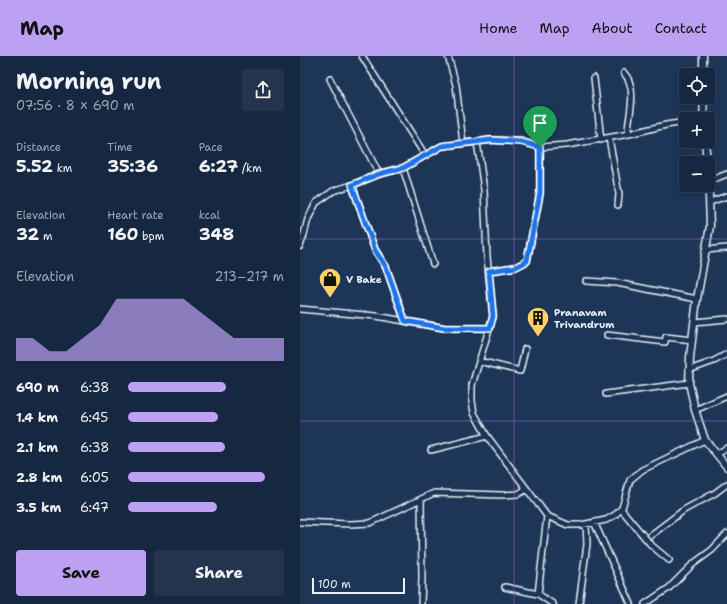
<!DOCTYPE html>
<meta charset="utf-8">
<style>
:root{--surface:#162841;--page:#23344c;--text:#f1f3f6;--muted:#9ea6b1;--line:#35445a;--accent:#bca0f2}
body{margin:0;font-family:"Shantell Sans",sans-serif;background:var(--page);color:var(--text);height:100vh;display:flex;flex-direction:column;font-size:15px;white-space:nowrap}
*{box-sizing:border-box;margin:0}
p{font-size:13px;color:var(--muted)}
.icon{flex:none;width:22px;height:22px;fill:none;stroke:currentColor;stroke-width:2;stroke-linecap:round;stroke-linejoin:round}
.map{position:relative;flex:1;overflow:hidden}
.sheet{display:flex;flex-direction:column;background:var(--surface);width:300px}
.sheet>*{flex:none}
.tools{position:absolute;left:379px;top:12px;display:grid;gap:8px}
.tools a{display:grid;place-items:center;width:36px;height:36px;border-radius:4px;background:var(--surface);box-shadow:0 2px 6px #0003,0 0 0 1px var(--line);font-size:20px}
.scale{position:absolute;left:12px;bottom:10px;width:93px;box-sizing:border-box;padding-left:4px;border:2px solid #e8f1f8;border-top:0;font-size:11px;line-height:14px;white-space:nowrap;color:#e8f1f8;-webkit-text-stroke:3px #1d3557;paint-order:stroke}
.pin{position:absolute;display:grid;place-items:center;width:34px;height:34px;color:#fff;margin:-41px -17px;border-radius:50% 50% 50% 0;rotate:-45deg;box-shadow:0 0 4px #0007}
.pin .icon{rotate:45deg}
.round{display:grid;place-items:center;flex:none;width:42px;height:42px;border-radius:4px;background:var(--page)}
.headline{display:flex;align-items:center;justify-content:space-between;height:68px;padding:0 16px}
h1{font-size:22px;font-weight:700;line-height:30px}
.stats{display:grid;grid-template-columns:repeat(3,1fr);gap:6px;height:68px;padding:4px 16px}
.stats div{display:grid;align-content:center}
.stats b{font-size:17px;font-weight:700}
.stats small{font-size:11px;font-weight:400}
.stats p{font-size:11px}
.chart{height:112px;padding:8px 16px}
.chart p{display:flex;justify-content:space-between}
.chart svg{width:100%;height:72px;margin-top:4px;fill:var(--accent);opacity:.7}
.primary-button{display:flex;gap:8px;margin-top:auto;padding:8px 16px}
.primary-button a{flex:1;height:46px;border-radius:4px;background:var(--accent);color:#111;font-size:16px;font-weight:700;line-height:46px;text-align:center}
.primary-button a+a{background:var(--page);color:var(--text)}
ul{padding:0 16px;list-style:none;font-size:13px}
li{display:grid;grid-template-columns:64px 48px 1fr;align-items:center;height:30px}
li i{height:10px;border-radius:5px;background:var(--accent)}
header{display:flex;align-items:center;gap:24px;box-sizing:border-box;height:56px;padding:0 20px;background:var(--accent);color:#111}
header strong{font-size:19px}
nav{display:flex;gap:22px;margin-inline-start:auto;font-size:14px}
main{display:flex;flex:1;min-height:0}
.map>svg:first-child{display:block}
.lines{fill:none;stroke-linecap:round;stroke-linejoin:round}
.minor-casing{stroke:#e8f1f8;stroke-width:8}
.tertiary-casing{stroke:#e8f1f8;stroke-width:9}
.minor{stroke:#1d3557;stroke-width:5}
.tertiary{stroke:#1d3557;stroke-width:6}
.route-casing{stroke:#fff;stroke-width:8}
.route{stroke:#1a73e8;stroke-width:5}
.grid{fill:none;stroke:#9c67d0;stroke-width:1;stroke-opacity:0.55}
.labels{text-anchor:middle;stroke-width:3;stroke-linejoin:round;paint-order:stroke}
.poi-label{font-size:10px;font-weight:bold;fill:#e8f1f8;stroke:#1d3557;text-anchor:start}
</style>
<header>
<strong>Map</strong>
<nav><a>Home</a><a>Map</a><a>About</a><a>Contact</a></nav>
</header>
<main>
<section class="sheet">
<div class="headline"><div><h1>Morning run</h1><p>07:56 · 8 × 690 m</p></div><a class="round"><svg class="icon" aria-label="share" viewBox="0 0 24 24"><path d="M12 15V3M7 8l5-5 5 5M5 13v7h14v-7"/></svg></a></div>
<div class="stats">
<div><p>Distance</p><b>5.52<small> km</small></b></div>
<div><p>Time</p><b>35:36</b></div>
<div><p>Pace</p><b>6:27<small> /km</small></b></div>
</div>
<div class="stats">
<div><p>Elevation</p><b>32<small> m</small></b></div>
<div><p>Heart rate</p><b>160<small> bpm</small></b></div>
<div><p>kcal</p><b>348</b></div>
</div>
<div class="chart"><p><span>Elevation</span>213–217 m</p>
<svg viewBox="0 0 160 44" preserveAspectRatio="none"><path d="M0 44V30L10 30L20 38L30 38L40 30L50 22L60 6L70 6L80 6L90 6L100 6L110 14L120 22L130 30L140 30L150 30L160 30V44z"/></svg>
</div>
<ul>
<li><b>690 m</b>6:38<i style="width:63%"></i></li>
<li><b>1.4 km</b>6:45<i style="width:58%"></i></li>
<li><b>2.1 km</b>6:38<i style="width:62%"></i></li>
<li><b>2.8 km</b>6:05<i style="width:88%"></i></li>
<li><b>3.5 km</b>6:47<i style="width:57%"></i></li>
</ul>
<div class="primary-button"><a>Save</a><a>Share</a></div>
</section>
<div class="map">
<svg width="427" height="548" viewBox="0 0 427 548">
<rect width="100%" height="100%" fill="#1d3557"/>
<filter id="ink" filterUnits="userSpaceOnUse"><feTurbulence type="fractalNoise" baseFrequency=".025" numOctaves="2"/><feDisplacementMap in="SourceGraphic" scale="8" xChannelSelector="R" yChannelSelector="G"/><feConvolveMatrix kernelMatrix="1 2 1 2 8 2 1 2 1" color-interpolation-filters="sRGB"/></filter>
<g filter="url(#ink)">
<g class="lines">
<g class="minor-casing">
<path id="minor" d="M 62,0 L 125,99
M 148,0 L 156,29 L 163,87
M 324,17 C 337,31 330,55 328,73 L 329,78
M 294,22 L 301,84
M 30,23 L 79,118
M 309,82 L 319,138 L 318,149
M 177,86 L 184,134 L 187,201 L 193,260 L 172,329 L 172,345 L 174,357 L 187,380 L 247,460
M 103,112 L 133,208
M 409,125 L 427,118
M 52,129 L 75,194 L 86,211 L 105,265
M 410,146 L 427,140
M 0,190 L 3,182 L 8,163 L 16,147 L 33,135 L 52,129 L 79,118 L 103,112 L 142,90 L 191,84 L 221,85 L 240,91 L 267,89 L 329,78 L 366,69 L 386,66
M 406,194 L 427,192
M 189,215 L 215,211 L 227,205 L 240,137 L 240,91
M 286,225 L 317,227 L 397,243
M 0,253 L 76,260 L 145,272 L 190,272
M 394,266 L 427,263
M 307,279 L 365,286 L 366,281 L 392,284
M 179,305 L 220,315 L 225,293
M 389,314 L 414,305 L 427,298
M 306,338 L 389,327
M 395,354 L 427,340
M 131,394 L 187,380
M 417,398 L 427,392
M 121,444 L 122,522 L 121,548
M 321,453 L 351,489 L 369,504
M 0,466 L 50,468 L 70,467 L 134,437 L 202,439 L 218,438 L 227,433
M 294,466 L 331,548
M 351,479 L 384,454 L 415,437 L 427,428
M 205,531 L 238,538 L 253,548
M 238,538 L 247,460 L 268,469 L 281,469 L 306,464 L 315,459 L 322,452 L 330,424 L 342,414 L 405,384
M 279,548 L 287,488 L 286,468
M 345,548 L 369,532 L 393,508 L 412,494 L 427,478"/>
</g>
<g class="tertiary-casing">
<path id="tertiary" d="M 403,0 L 403,19
M 403,63 L 404,41
M 405,85 L 407,107
M 408,112 L 410,170 L 397,243 L 390,301 L 389,327 L 395,354 L 405,384 L 427,411"/>
</g>
<use href="#minor" class="minor"/>
<use href="#tertiary" class="tertiary"/>
</g>
</g>
<g class="lines" filter="url(#ink)">
<g class="route-casing">
<path id="route" d="M 191,84 L 221,86 L 240,91 L 240,137 L 227,205 L 216,211 L 189,215 L 193,260 L 190,272 L 145,272 L 105,265 L 86,211 L 75,194 L 52,129 L 79,118 L 103,112 L 142,90 Z"/>
</g>
<use href="#route" class="route"/>
</g>
<path class="grid" d="M 214,0 L 214,548M 0,183 L 427,183M 0,365 L 427,365"/>
<defs>
<g id="shop-pin" transform="scale(1.15)"><path d="M0 17L-7.5 6A9.5 9.5 0 1 1 7.5 6Z" fill="#ffd166" stroke="#1d3557"/><path d="M-5-2.5h2.3a2.7 3.5 0 0 1 5.4 0H5L5.5 6h-11ZM-1.5-2.5h3a1.5 2.3 0 0 0-3 0Z" fill="#111"/></g>
<g id="building-pin" transform="scale(1.15)"><path d="M0 17L-7.5 6A9.5 9.5 0 1 1 7.5 6Z" fill="#ffd166" stroke="#1d3557"/><path d="M-4-6H4V6H1V3H-1V6H-4ZM-2.5-4.3h1.7v1.8h-1.7ZM.8-4.3h1.7v1.8H.8ZM-2.5-1h1.7V.8h-1.7ZM.8-1h1.7V.8H.8Z" fill="#111"/></g>
</defs>
<g fill-rule="evenodd">
<use href="#shop-pin" x="30" y="223"/>
<use href="#building-pin" x="238" y="262"/>
</g>
<g class="labels">
<g class="poi-label">
<text x="46" y="227">V Bake</text>
<text x="254" y="260">Pranavam<tspan x="254" dy="12">Trivandrum</tspan></text>
</g>
</g>
</svg>
<div class="tools">
<a><svg class="icon" aria-label="locate" viewBox="0 0 24 24"><circle cx="12" cy="12" r="6"/><path d="M12 2v4M12 18v4M2 12h4M18 12h4"/></svg></a>
<a>+</a>
<a>−</a>
</div>
<div class="scale">100 m</div>
<div class="pin" style="left:240px;top:91px;background:#1e9e55"><svg class="icon" aria-label="arrive" viewBox="0 0 24 24"><path d="M6 21V4h12l-3 4 3 4H6"/></svg></div>
</div>
</main>
